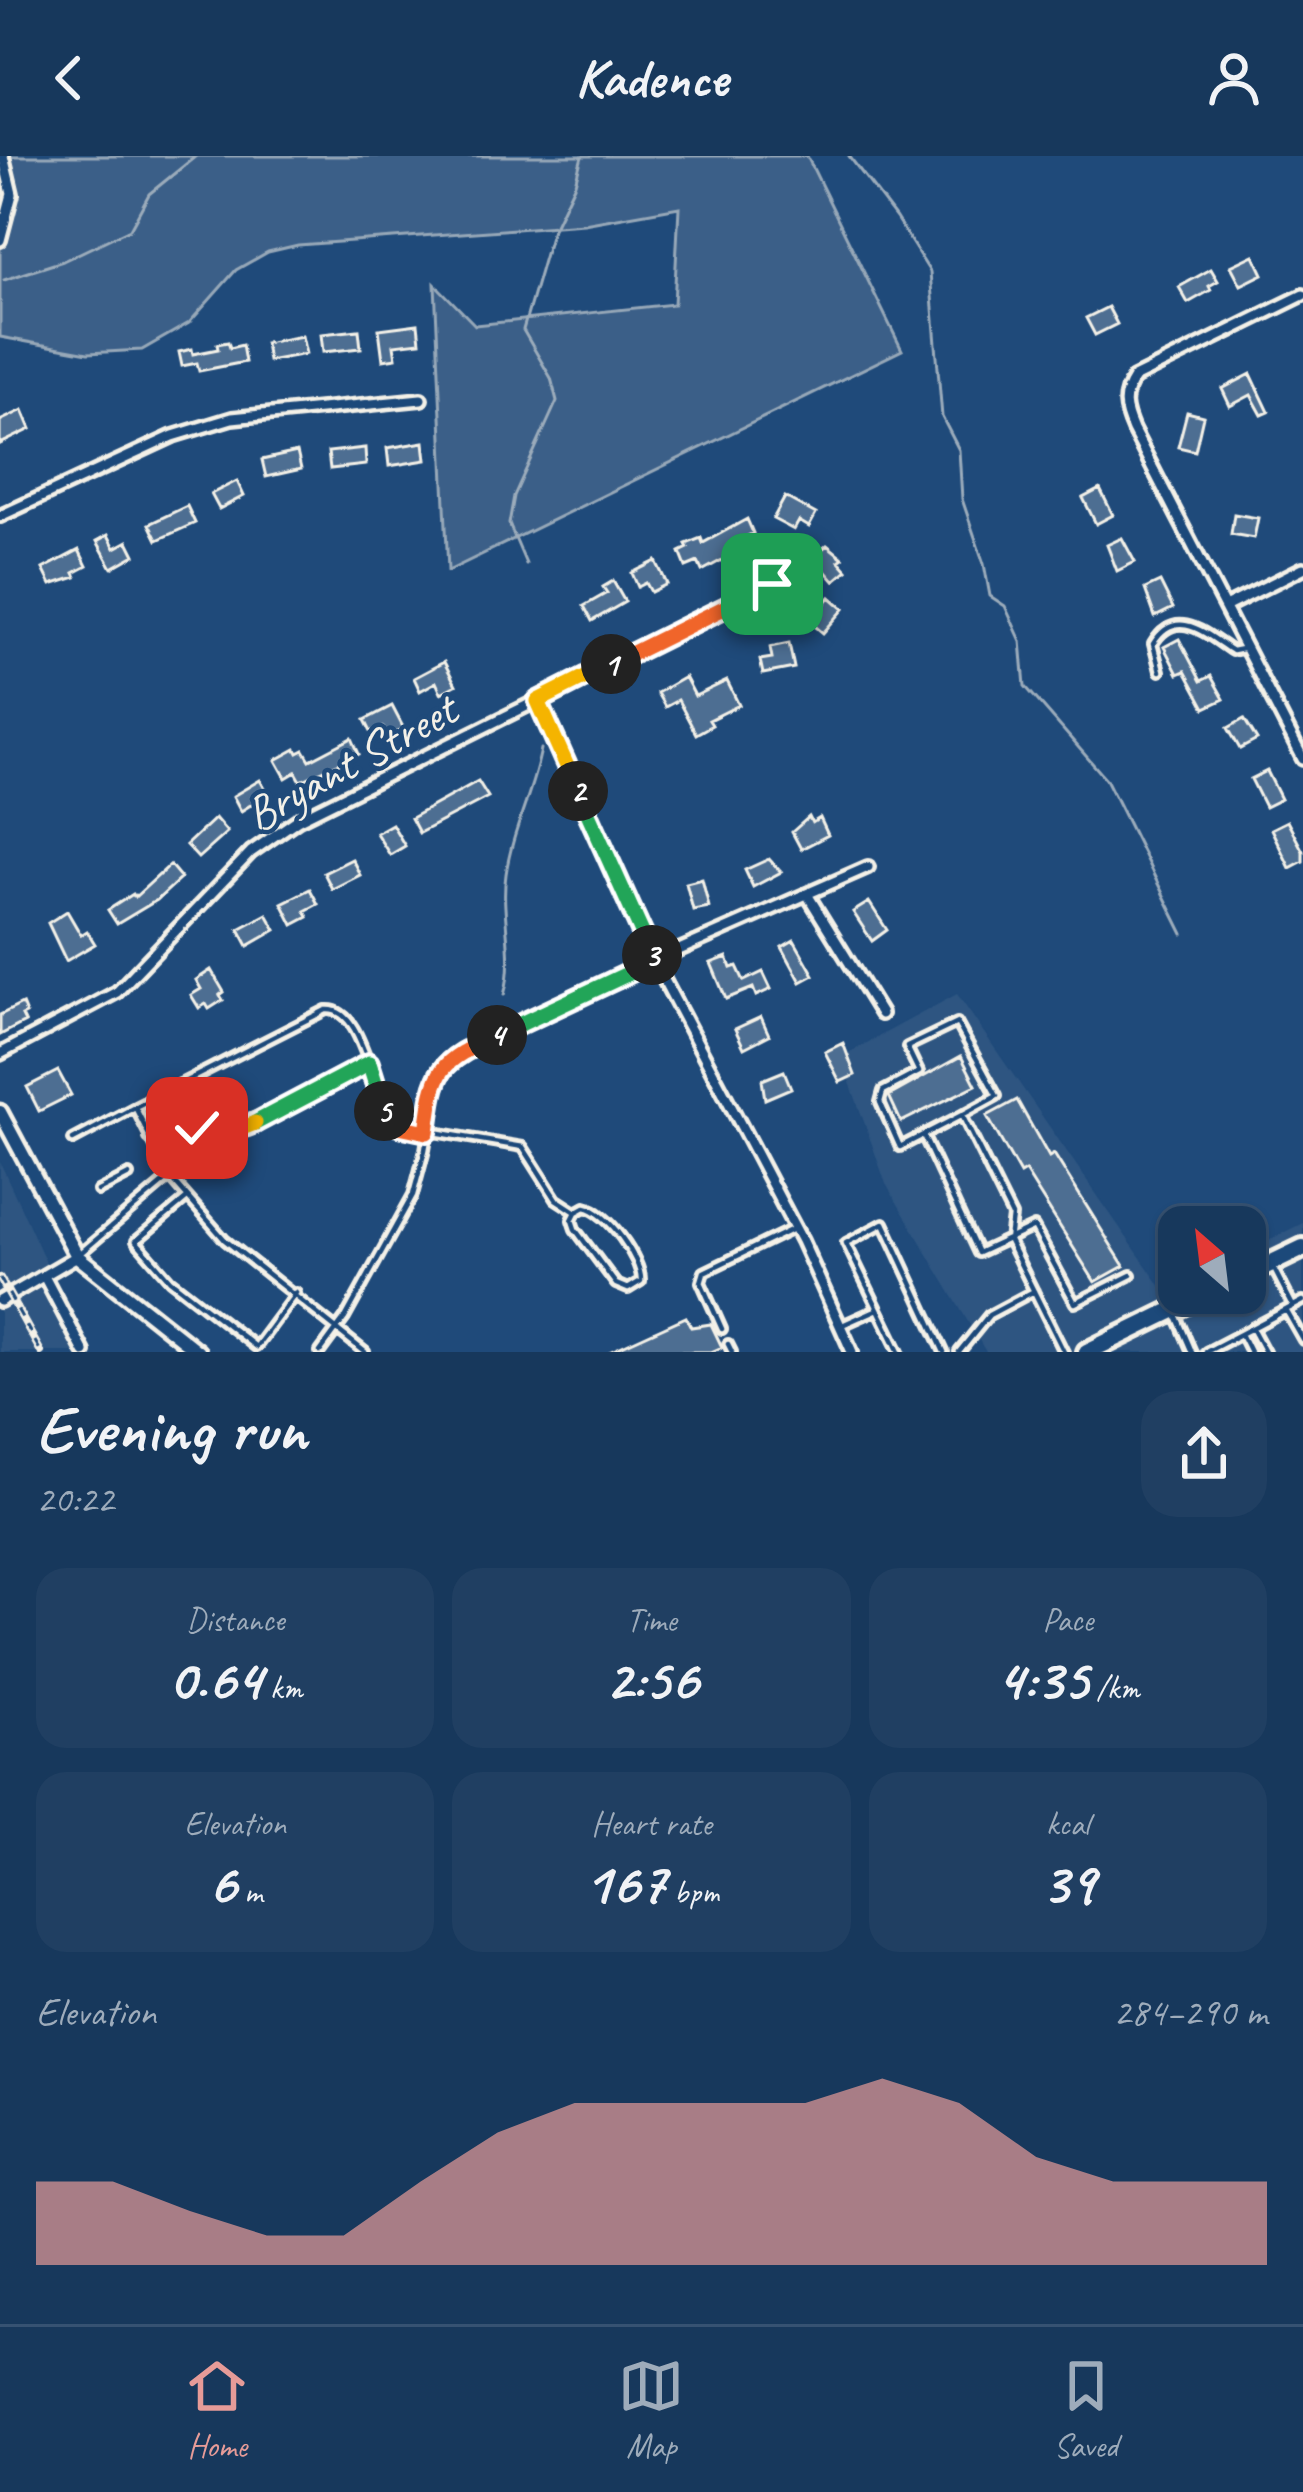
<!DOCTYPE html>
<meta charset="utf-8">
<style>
:root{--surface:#17385c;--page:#203f62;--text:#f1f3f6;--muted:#9eacbb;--line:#365272;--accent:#e69b98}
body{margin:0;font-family:Caveat,sans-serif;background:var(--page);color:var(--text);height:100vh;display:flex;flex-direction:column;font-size:45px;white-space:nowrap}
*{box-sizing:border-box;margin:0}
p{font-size:39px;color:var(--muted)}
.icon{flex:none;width:66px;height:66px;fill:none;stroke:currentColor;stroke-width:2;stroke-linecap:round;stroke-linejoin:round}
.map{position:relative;height:1196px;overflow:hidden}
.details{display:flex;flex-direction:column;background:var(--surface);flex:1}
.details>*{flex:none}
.needle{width:78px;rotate:332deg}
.fabs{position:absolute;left:1158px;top:1050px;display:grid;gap:24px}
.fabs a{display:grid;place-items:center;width:108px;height:108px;border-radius:24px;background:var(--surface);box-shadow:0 3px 9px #0004,0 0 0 3px var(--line);font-size:60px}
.pin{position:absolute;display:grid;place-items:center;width:102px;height:102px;color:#fff;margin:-51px;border-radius:24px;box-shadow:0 6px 18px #0006}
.km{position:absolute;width:60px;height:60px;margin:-30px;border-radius:50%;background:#222;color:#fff;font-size:33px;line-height:60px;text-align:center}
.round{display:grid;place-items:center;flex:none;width:126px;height:126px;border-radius:36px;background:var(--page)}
.summary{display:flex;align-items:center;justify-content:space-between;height:204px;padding:0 36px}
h1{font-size:66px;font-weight:700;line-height:90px}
.figures{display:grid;grid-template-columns:repeat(3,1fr);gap:18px;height:204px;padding:12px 36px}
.figures div{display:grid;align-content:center;border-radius:30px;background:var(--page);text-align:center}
.figures b{font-size:60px;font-weight:700}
.figures small{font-size:33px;font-weight:400}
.figures p{font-size:33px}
.chart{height:336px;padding:24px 36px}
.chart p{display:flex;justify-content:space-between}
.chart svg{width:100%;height:216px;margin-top:12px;fill:var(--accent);opacity:.7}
header{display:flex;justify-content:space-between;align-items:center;height:156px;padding:0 36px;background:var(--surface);font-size:54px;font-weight:700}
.tabs{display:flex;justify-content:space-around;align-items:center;height:168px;border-top:3px solid var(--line);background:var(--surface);font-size:33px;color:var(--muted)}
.tabs a{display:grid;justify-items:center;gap:6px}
.tabs .current{color:var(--accent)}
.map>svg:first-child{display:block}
.built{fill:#2d5581}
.green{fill:#3a5f88;stroke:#97a8b8;stroke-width:3}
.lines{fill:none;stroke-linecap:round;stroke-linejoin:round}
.stream{stroke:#9cacbb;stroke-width:3}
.building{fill:#4d6e92;stroke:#f4f1e8;stroke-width:3}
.service-casing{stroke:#f4f1e8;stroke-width:14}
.minor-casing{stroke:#f4f1e8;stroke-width:18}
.tertiary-casing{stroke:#f4f1e8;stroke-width:21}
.trunk-casing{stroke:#f4f1e8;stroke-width:26}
.service{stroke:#1f4a7a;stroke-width:4.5}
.minor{stroke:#1f4a7a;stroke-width:9}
.tertiary{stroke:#1f4a7a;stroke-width:12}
.trunk{stroke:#1f4a7a;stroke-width:16}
.rail-casing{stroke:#f4f1e8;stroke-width:8}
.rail{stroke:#1f4a7a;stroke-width:3;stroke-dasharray:9;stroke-linecap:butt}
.split-1-casing{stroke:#fff;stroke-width:24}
.split-2-casing{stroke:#fff;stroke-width:24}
.split-3-casing{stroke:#fff;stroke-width:24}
.split-4-casing{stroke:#fff;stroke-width:24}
.split-5-casing{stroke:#fff;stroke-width:24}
.split-6-casing{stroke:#fff;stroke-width:24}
.split-7-casing{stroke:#fff;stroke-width:24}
.split-1{stroke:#f0652b;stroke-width:15}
.split-2{stroke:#f5b400;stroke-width:15}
.split-3{stroke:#22a559;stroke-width:15}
.split-4{stroke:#22a559;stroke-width:15}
.split-5{stroke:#f0652b;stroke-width:15}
.split-6{stroke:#22a559;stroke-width:15}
.split-7{stroke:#f5b400;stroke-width:15}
.labels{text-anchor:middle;stroke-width:9;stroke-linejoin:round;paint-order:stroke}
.street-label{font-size:48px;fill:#f4f1e8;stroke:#1f4a7a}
</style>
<header><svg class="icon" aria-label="back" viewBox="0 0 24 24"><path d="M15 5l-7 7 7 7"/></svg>Kadence<svg class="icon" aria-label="person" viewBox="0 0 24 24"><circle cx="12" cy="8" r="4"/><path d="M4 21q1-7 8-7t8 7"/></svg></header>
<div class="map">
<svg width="1303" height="1196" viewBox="0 0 1303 1196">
<rect width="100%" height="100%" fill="#1f4a7a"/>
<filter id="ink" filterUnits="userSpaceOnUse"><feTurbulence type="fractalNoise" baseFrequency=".00833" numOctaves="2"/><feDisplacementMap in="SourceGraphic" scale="24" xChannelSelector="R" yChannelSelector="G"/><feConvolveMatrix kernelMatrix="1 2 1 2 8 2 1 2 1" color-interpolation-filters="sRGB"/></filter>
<g filter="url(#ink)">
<path class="built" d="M 957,838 L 1164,1135 L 1179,1129 L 1179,1137 L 1245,1137 L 1245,1096 L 1303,1067 L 1303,1196 L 986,1196 L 886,1028 L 841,901 Z
M 0,1006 L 87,1196 L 0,1196 Z"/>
<path class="green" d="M 0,0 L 807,0 L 902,194 L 448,415 L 435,128 L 475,169 L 674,148 L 679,51 L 584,68 L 298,89 L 268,96 L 236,114 L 189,167 L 142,194 L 88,197 L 0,181 Z"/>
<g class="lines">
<path class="stream" d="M 849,0 L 896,62 L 930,116 L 942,261 L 959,294 L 962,343 L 984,408 L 990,440 L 1005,450 L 1021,485 L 1025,530 L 1106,623 L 1183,778
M 4,124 L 63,105 L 130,73 L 149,38 L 196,0
M 526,408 L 509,368 L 514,340 L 557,245 L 551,222 L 523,174 L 551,77 L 575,27 L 582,0
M 504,839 C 516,798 500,760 506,718 C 512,675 533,636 541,593"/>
</g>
<path class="building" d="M 1254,99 L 1263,118 L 1241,129 L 1231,110 Z
M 1211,113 L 1218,125 L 1209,130 L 1211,134 L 1188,147 L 1179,131 Z
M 1108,151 L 1117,168 L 1095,179 L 1086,162 Z
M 418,168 L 420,186 L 394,189 L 396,202 L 383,204 L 379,173 Z
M 359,174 L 361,192 L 323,196 L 321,178 Z
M 302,180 L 306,198 L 268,205 L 265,187 Z
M 228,186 L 230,192 L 242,189 L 245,206 L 199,215 L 197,207 L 182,210 L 179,196 L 192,193 L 193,198 L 218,193 L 217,188 Z
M 1251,218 L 1269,256 L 1262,259 L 1251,239 L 1230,250 L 1222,233 Z
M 23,254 L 31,273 L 0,288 L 0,265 Z
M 1187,256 L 1203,260 L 1195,295 L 1178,291 Z
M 424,286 L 426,304 L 389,310 L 387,292 Z
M 365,292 L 366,309 L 330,313 L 328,296 Z
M 297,296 L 301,313 L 266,321 L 262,304 Z
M 237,325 L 244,340 L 219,353 L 211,338 Z
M 1100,333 L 1113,359 L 1096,368 L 1083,342 Z
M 785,341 L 816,358 L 809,371 L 799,365 L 794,374 L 773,363 Z
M 187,350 L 195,367 L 157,384 L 149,368 Z
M 1234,358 L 1258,362 L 1254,382 L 1231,378 Z
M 747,363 L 753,377 L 742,383 L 746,391 L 702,415 L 698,406 L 686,411 L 680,396 L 688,392 L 686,388 L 701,382 L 703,387 Z
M 108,379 L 115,392 L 128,385 L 135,399 L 112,412 L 97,385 Z
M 1122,382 L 1135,406 L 1117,415 L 1107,389 Z
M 827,389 L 843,402 L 839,405 L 847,414 L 834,425 L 813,401 Z
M 79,394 L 87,410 L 74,417 L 76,421 L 51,429 L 43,413 Z
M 656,405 L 667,428 L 651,436 L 646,427 L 638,431 L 632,417 Z
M 613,425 L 625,446 L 592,465 L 584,450 L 607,437 L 603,431 Z
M 1160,426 L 1173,452 L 1155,461 L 1145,433 Z
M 830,441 L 844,453 L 823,477 L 810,466 Z
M 1179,483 L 1201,525 L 1211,520 L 1224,543 L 1205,552 L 1185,515 L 1178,518 L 1164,491 Z
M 789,487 L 794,512 L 763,518 L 760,504 L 772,502 L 770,491 Z
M 444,506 L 456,529 L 441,537 L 436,526 L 420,535 L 414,522 Z
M 685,521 L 695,540 L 727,525 L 739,549 L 709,564 L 712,569 L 696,578 L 678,544 L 665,551 L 657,537 Z
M 392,550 L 404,573 L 387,582 L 383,572 L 372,578 L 365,564 Z
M 1244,563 L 1257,584 L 1240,593 L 1228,572 Z
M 352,582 L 359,598 L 301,625 L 296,616 L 286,622 L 276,604 L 296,593 L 298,597 L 304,594 L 310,604 Z
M 1267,615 L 1281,643 L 1265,651 L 1251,623 Z
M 260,624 L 268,638 L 241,655 L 233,640 Z
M 478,625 L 488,641 L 419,677 L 411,662 Z
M 809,661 L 812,667 L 820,662 L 828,679 L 801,693 L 792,676 Z
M 215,662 L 227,676 L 198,702 L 186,689 Z
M 1287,665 L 1303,695 L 1303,705 L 1290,712 L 1271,673 Z
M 392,668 L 405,690 L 390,699 L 376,677 Z
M 352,703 L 360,719 L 332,733 L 324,717 Z
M 769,703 L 781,716 L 753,731 L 745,714 Z
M 170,709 L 181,722 L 157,744 L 117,768 L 108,754 L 133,738 L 135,741 Z
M 702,723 L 709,751 L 693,754 L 686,727 Z
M 310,733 L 318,748 L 305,755 L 308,761 L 293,769 L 282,747 Z
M 869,746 L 887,774 L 872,785 L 853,756 Z
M 67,755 L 81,779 L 87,775 L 95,788 L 66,805 L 48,767 Z
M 267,758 L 276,774 L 248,790 L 239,773 Z
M 794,784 L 814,819 L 801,826 L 782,791 Z
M 727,801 L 731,812 L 737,810 L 744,825 L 763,816 L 771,833 L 756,840 L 753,832 L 726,843 L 711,807 Z
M 211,814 L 224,836 L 220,839 L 223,844 L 209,853 L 206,848 L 199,852 L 191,839 L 201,833 L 196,824 Z
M 22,848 L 26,858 L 22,860 L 25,866 L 0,879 L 0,859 Z
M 761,861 L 769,879 L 744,892 L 735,873 Z
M 843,887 L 855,919 L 840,926 L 825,896 Z
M 961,900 L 976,929 L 901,966 L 889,940 Z
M 58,915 L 71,939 L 39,955 L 27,931 Z
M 784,915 L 791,932 L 765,943 L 762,924 Z
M 1017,944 L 1049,1001 L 1054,998 L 1124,1110 L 1095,1126 L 1025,1015 L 1020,1018 L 987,960 Z
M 686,1161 L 691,1171 L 711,1168 L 722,1191 L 711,1196 L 609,1196 Z"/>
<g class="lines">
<g class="service-casing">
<path id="service" d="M 1160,515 L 1153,488 C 1176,450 1205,477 1232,495 L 1242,493
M 962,959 L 900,991 L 880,946 L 883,935 L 919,916 L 907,891 L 957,867 L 997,940 L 962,959 L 1012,1060 L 1009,1085 L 1064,1196
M 923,979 L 978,1097 L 1034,1071 L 1075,1147 L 1131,1119
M 149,982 L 187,962 L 211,984 L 221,983 L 369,906
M 73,984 L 135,951
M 170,1021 L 135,951 L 326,854 C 366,850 371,947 399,970 L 523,991 L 556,1043 L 576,1056 L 585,1051 C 607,1055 642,1103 641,1125 L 628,1133 L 616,1128 L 575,1073 L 572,1064 L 576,1056
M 98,1035 L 129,1019
M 186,1043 L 136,1085 L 170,1124 L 256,1191 L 296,1137
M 77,1100 L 170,1021 L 225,1084 L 365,1196
M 1274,1113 L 1293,1150
M 1286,1154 L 1303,1184
M 1176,1159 L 1192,1196
M 840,1170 L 878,1153
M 1252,1172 L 1303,1145
M 722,1173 L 701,1126 L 704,1116 L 795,1072
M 1242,1180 L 1250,1196
M 728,1188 L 732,1196
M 320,1196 L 345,1162 L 413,1039 L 425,994 L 438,916 L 460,897 L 654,805
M 899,1196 L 846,1087 L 884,1067 L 944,1196
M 959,1196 L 989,1159 L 1034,1135
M 1206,1196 L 1252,1172 L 1265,1196"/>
</g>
<g class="minor-casing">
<path id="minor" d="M 0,84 L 12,38 L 3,0
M 1303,139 L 1134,222 C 1121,242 1124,253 1133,274 L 1303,603
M 0,360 L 173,280 L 232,262 L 421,243
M 1227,450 L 1303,412
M 538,545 L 654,805 L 802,1085 L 852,1196
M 807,738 L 881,858
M 654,805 L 868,711
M 0,898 L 117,836 L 251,696 L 297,664 L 772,428
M 44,1120 L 84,1196
M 0,1145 L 77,1100"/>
</g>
<g class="tertiary-casing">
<path id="tertiary" d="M 0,956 L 77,1100 L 198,1196"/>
</g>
<g class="trunk-casing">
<path id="trunk" d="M 1245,1120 L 1303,1092
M 1087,1196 L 1208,1137"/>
</g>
<use href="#service" class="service"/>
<use href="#minor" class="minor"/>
<use href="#tertiary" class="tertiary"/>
<use href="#trunk" class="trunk"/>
<g class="rail-casing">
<path id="rail" d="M 0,1122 L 41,1196"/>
</g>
<use href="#rail" class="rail"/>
</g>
</g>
<g class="lines" filter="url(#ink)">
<g class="split-1-casing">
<path id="split-1" d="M 611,508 L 772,428"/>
</g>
<g class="split-2-casing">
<path id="split-2" d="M 578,635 L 538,545 L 611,508"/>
</g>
<g class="split-3-casing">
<path id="split-3" d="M 578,635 L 652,799"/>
</g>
<g class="split-4-casing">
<path id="split-4" d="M 497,879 L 640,812 L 654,805 L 652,799"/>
</g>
<g class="split-5-casing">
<path id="split-5" d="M 384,955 L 399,970 L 427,976 C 435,912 437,907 497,879"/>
</g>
<g class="split-6-casing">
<path id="split-6" d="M 255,967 L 369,907 L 384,955"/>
</g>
<g class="split-7-casing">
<path id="split-7" d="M 197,972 L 211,984 L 255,967"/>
</g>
<use href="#split-1" class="split-1"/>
<use href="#split-2" class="split-2"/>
<use href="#split-3" class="split-3"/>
<use href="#split-4" class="split-4"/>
<use href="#split-5" class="split-5"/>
<use href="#split-6" class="split-6"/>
<use href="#split-7" class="split-7"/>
</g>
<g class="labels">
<g class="street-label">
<text transform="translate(350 605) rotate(-29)" y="17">Bryant Street</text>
</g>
</g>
</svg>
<div class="fabs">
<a><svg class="needle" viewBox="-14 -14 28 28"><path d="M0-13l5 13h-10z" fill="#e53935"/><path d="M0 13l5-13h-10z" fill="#9eacbb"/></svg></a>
</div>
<div class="pin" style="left:772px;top:428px;background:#1e9e55"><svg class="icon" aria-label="arrive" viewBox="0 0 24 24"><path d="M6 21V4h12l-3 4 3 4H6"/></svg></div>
<div class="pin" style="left:197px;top:972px;background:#d93025"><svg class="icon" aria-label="check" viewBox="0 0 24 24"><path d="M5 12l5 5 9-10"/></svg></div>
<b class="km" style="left:611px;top:508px">1</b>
<b class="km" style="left:578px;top:635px">2</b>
<b class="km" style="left:652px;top:799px">3</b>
<b class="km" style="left:497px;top:879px">4</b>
<b class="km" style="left:384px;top:955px">5</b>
</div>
<section class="details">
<div class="summary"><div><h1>Evening run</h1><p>20:22</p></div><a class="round"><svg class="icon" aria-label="share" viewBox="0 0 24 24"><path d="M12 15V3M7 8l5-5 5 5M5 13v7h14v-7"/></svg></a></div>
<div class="figures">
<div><p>Distance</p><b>0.64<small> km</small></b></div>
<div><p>Time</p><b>2:56</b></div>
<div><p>Pace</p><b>4:35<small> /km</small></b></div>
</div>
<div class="figures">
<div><p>Elevation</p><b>6<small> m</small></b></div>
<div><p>Heart rate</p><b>167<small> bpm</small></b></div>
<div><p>kcal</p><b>39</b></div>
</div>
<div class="chart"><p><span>Elevation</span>284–290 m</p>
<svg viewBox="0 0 160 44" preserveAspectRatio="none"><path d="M0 44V27L10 27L20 33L30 38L40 38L50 27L60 17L70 11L80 11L90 11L100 11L110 6L120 11L130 22L140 27L150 27L160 27V44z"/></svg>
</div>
</section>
<nav class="tabs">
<a class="current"><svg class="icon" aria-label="home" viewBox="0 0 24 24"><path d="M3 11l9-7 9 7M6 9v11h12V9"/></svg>Home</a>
<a><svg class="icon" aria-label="map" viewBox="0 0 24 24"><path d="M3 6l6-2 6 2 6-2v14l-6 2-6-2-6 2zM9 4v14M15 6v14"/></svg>Map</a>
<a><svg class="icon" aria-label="saved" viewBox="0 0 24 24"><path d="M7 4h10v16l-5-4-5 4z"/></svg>Saved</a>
</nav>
